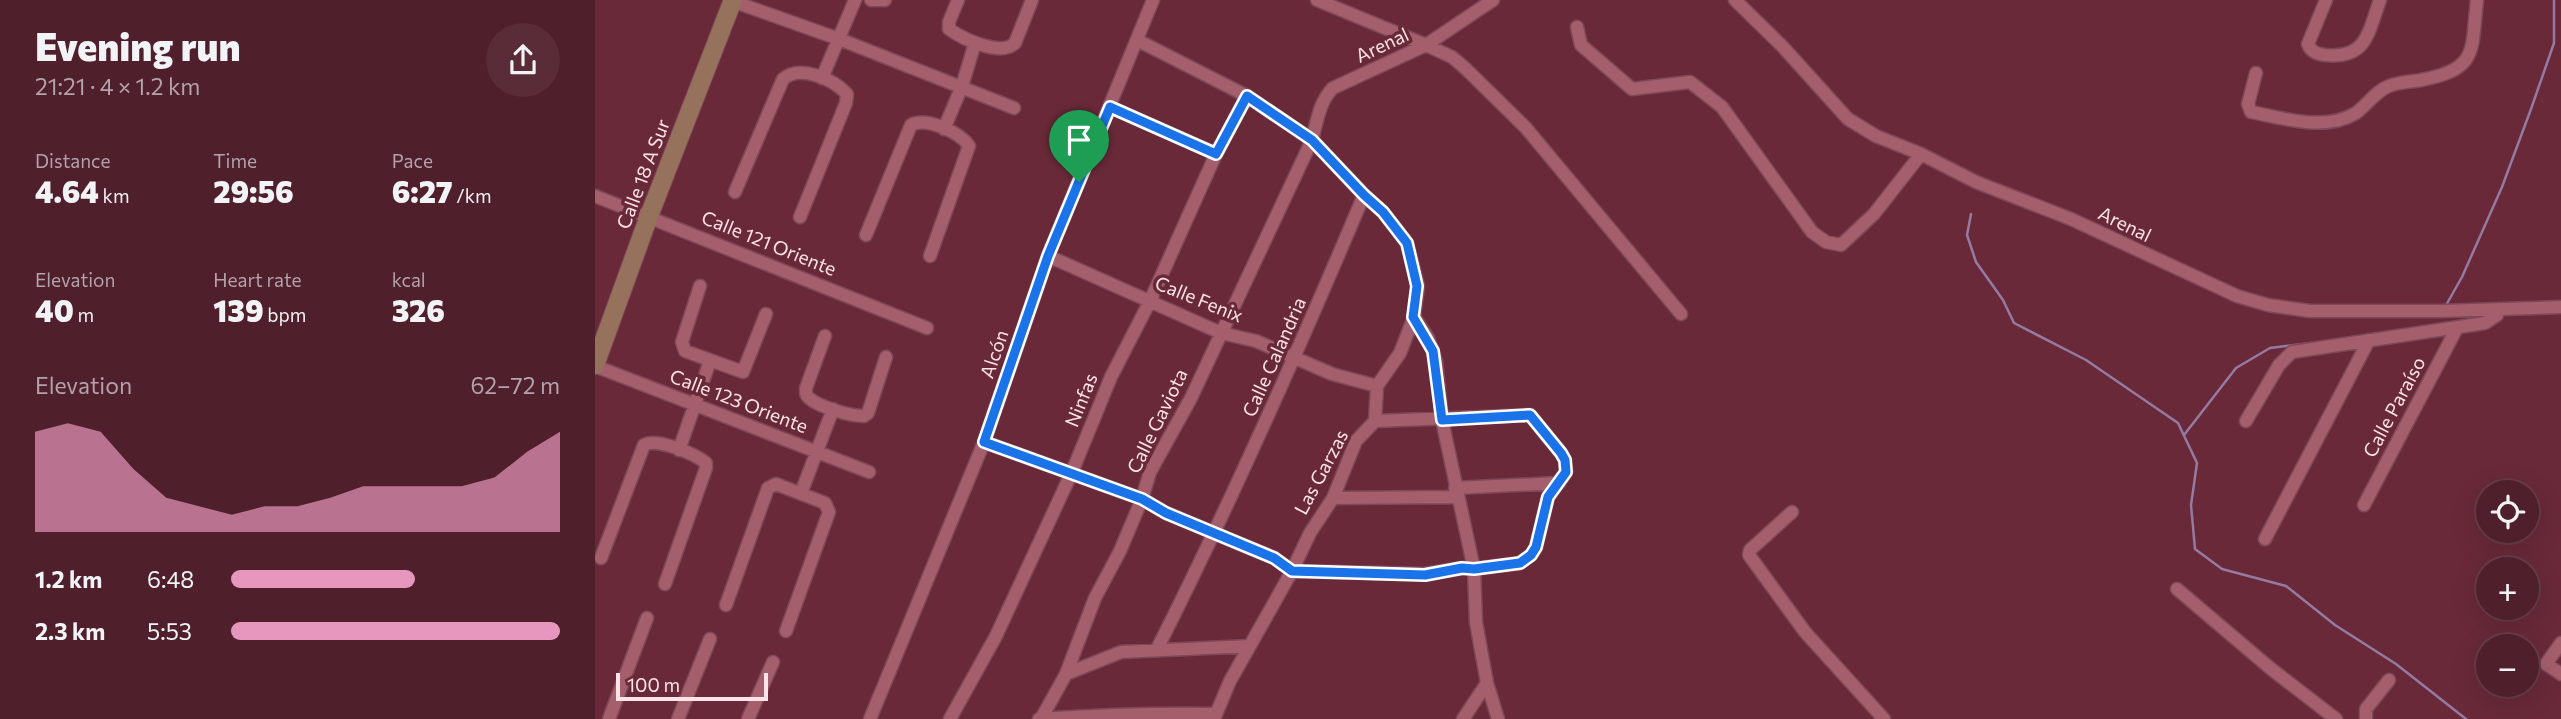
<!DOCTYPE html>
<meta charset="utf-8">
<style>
:root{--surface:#4f1f2b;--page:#592c37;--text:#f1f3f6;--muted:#b3a2a9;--line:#663d47;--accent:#e797bd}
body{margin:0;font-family:Commissioner,sans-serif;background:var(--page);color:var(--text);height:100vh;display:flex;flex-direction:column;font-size:26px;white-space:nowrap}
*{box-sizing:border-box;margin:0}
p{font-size:23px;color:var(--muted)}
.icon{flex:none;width:38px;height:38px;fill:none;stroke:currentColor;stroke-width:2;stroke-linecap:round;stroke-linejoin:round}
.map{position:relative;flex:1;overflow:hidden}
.panel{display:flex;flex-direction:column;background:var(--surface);width:595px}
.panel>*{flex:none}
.buttons{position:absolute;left:1881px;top:480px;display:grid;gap:14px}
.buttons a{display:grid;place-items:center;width:63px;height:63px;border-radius:50%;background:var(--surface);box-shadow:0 7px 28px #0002,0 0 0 2px var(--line);font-size:35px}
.scale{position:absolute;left:21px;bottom:18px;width:152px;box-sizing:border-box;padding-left:7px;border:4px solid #fde4e8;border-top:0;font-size:19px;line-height:24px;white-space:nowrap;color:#fde4e8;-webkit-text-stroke:5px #692939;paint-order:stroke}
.pin{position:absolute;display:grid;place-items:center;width:60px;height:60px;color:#fff;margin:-72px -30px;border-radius:50% 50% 50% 0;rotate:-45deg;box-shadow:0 0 7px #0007}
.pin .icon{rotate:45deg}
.round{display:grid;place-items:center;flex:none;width:74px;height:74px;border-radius:37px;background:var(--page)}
.headline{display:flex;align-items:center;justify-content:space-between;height:119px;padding:0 35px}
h1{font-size:38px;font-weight:800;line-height:52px}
.metrics{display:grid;grid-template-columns:repeat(3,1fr);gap:10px;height:119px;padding:7px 35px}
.metrics div{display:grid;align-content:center}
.metrics b{font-size:30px;font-weight:800}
.metrics small{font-size:19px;font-weight:400}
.metrics p{font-size:19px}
.chart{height:196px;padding:14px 35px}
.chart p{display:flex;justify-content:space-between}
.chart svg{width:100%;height:126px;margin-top:7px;fill:var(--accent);opacity:.7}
ul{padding:0 35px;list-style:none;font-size:23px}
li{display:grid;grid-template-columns:112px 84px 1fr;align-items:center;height:52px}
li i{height:18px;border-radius:9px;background:var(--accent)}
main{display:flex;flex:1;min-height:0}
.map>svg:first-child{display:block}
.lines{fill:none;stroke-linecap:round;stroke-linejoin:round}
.stream{stroke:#957aa1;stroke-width:2.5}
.street-casing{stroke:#7d4858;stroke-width:15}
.secondary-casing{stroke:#7d4858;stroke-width:20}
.street{stroke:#a45e6c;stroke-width:12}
.secondary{stroke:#96715b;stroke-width:18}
.route-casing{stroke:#fff;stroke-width:14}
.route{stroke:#1a73e8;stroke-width:9}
.labels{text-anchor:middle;stroke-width:7;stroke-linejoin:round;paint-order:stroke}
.street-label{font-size:19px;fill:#fde4e8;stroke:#692939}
</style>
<main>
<section class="panel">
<div class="headline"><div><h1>Evening run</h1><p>21:21 · 4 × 1.2 km</p></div><a class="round"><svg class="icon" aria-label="share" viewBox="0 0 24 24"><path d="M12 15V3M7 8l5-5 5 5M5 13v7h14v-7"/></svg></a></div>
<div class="metrics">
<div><p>Distance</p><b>4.64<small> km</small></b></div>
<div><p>Time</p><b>29:56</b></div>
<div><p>Pace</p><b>6:27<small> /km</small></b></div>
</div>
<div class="metrics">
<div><p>Elevation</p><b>40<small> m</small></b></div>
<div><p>Heart rate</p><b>139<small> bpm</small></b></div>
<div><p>kcal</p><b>326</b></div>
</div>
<div class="chart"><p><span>Elevation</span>62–72 m</p>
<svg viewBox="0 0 160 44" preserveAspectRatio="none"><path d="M0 44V9L10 6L20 9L30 22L40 32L50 35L60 38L70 35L80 35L90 32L100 28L110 28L120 28L130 28L140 25L150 16L160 9V44z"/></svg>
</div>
<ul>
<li><b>1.2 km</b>6:48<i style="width:56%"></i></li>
<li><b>2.3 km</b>5:53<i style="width:100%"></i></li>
</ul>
</section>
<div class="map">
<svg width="1966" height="719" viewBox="0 0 1966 719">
<rect width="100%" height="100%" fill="#692939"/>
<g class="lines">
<path class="stream" d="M 1376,214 L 1372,235 L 1381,262 L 1408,300 L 1419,323 L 1491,360 L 1583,423 L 1602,463 L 1596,505 L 1600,549 L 1627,569 L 1691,586 L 1740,625 L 1801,664 L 1871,719
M 1850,307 L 1867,277 L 1907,187 L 1936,109 L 1959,43 L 1959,0
M 1589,435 L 1641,368 L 1675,348 L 1716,343"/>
<g class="street-casing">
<path id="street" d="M 276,0 L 290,0
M 363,0 L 354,22 L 354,29 C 368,39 406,57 420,43 L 437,0
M 722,0 L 831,45 L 857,57 L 870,68 L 931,128 L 1086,314
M 1140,0 L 1188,47 L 1253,119 L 1281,136 L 1326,154 L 1381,182 L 1476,219 L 1642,296 L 1673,305 L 1715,311 L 1846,311 L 1966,307
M 1731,0 L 1713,44 C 1716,52 1722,54 1730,55 C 1772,59 1773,33 1785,0
M 137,1 L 244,39 L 419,108
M 982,27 L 986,45 L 1037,89 L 1095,82 L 1127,107 L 1217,232 L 1231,242 L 1246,245 L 1279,214 L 1326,154
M 542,40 L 652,96 L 717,140 L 769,195 L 788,212 L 812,243 L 823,286 L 819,317 L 833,338 L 841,361 L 847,420 L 879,569 L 881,622 L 892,683 L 903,719
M 1661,73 L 1653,104 L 1656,112 C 1688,118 1730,132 1761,113 C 1772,105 1782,90 1794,86 C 1804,82 1815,82 1826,80 C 1884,69 1876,51 1882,0
M 227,78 L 260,0
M 515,107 L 621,154
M 349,129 L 367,86 L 380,43
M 140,192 L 188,79 C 205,64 238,79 252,94 L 251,103 L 205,217
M 0,196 L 332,328
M 271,235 L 316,125 C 331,117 365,132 374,146 L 335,256
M 453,256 L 626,333 L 661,341 L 737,374 L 782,386
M 105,286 L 87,342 L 90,351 L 148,372 L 171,314
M 230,336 L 211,388 C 211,392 210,395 214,398 C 224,407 255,416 269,416 L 273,413 L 291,357
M 0,366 L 274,472
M 1651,421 L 1684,365 L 1697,352 L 1890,323 L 1902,315 L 1904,309
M 389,442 L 547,499 L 571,513 L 679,558 L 697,571 L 830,574 L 867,568 L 879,569 L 925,563 L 936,555 L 941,547 L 953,497 L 971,472 L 970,460 L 966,453 L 935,415 L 780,421
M 84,450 L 115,361
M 860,488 L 964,483
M 206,493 L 238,409
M 738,498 L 862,497
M 1769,505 L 1862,328
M 1197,512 L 1155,550 L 1154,555 L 1210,632 L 1289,719
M 1670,539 L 1774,340
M 6,558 L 49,445 C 61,437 100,454 111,463 L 111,468 L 70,584
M 1582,589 L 1675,668 L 1741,719
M 131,605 L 173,488 L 181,484 L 230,503 L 234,512 L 191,631
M 1966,643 L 1951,664 L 1966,674
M 562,649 C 637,501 704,349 769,195
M 471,674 L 526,652 L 655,646
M 14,719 L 52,618
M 83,719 L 115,639
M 153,719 L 178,662
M 275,719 L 389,442 L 453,256 L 558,0
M 355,719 L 401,636 L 477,472 L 516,377 L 555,301 L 621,154 L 652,96
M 444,719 C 503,715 561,713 620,714
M 446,719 L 471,674 L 500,598 L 525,551 L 547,499 L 555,472 L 596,398 L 717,140 C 722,122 724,102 738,88 L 831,45 L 898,0
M 619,719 L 635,681 L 697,571 L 715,533 L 738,498 L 761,441 L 780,421 L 782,386 L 805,353 L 819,317
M 868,719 L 892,683
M 1771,719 L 1771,709 L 1794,680"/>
</g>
<g class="secondary-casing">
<path id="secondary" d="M 0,365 L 54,216 L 138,0"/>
</g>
<use href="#street" class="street"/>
<use href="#secondary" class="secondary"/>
</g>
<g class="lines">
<g class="route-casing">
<path id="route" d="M 652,96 L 717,140 L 769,195 L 788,212 L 812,243 L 822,286 L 818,317 L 838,351 L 847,420 L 935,415 L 966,453 L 970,460 L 971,472 L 953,497 L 941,547 L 936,555 L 925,563 L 879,569 L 867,568 L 830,575 L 697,571 L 679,558 L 571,513 L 547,499 L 389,442 L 453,256 L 515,107 L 621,154 Z"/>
</g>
<use href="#route" class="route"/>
</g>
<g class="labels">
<g class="street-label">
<text transform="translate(787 45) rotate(-25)" y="7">Arenal</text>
<text transform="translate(48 174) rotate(-69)" y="7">Calle 18 A Sur</text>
<text transform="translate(1530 224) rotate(26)" y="7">Arenal</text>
<text transform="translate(174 243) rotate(22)" y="7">Calle 121 Oriente</text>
<text transform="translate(604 299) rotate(22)" y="7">Calle Fenix</text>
<text transform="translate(399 354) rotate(-71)" y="7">Alcón</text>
<text transform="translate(679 357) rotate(-66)" y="7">Calle Calandria</text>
<text transform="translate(486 400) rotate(-68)" y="7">Ninfas</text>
<text transform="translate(144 401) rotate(21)" y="7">Calle 123 Oriente</text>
<text transform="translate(1799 407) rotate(-62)" y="7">Calle Paraíso</text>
<text transform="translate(562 421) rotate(-64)" y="7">Calle Gaviota</text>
<text transform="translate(726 472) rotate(-62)" y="7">Las Garzas</text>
</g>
</g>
</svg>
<div class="buttons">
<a><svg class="icon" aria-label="locate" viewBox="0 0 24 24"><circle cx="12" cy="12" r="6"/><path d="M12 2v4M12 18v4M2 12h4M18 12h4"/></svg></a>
<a>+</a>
<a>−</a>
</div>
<div class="scale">100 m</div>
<div class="pin" style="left:484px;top:182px;background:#1e9e55"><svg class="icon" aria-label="arrive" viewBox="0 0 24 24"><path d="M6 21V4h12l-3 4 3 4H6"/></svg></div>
</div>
</main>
